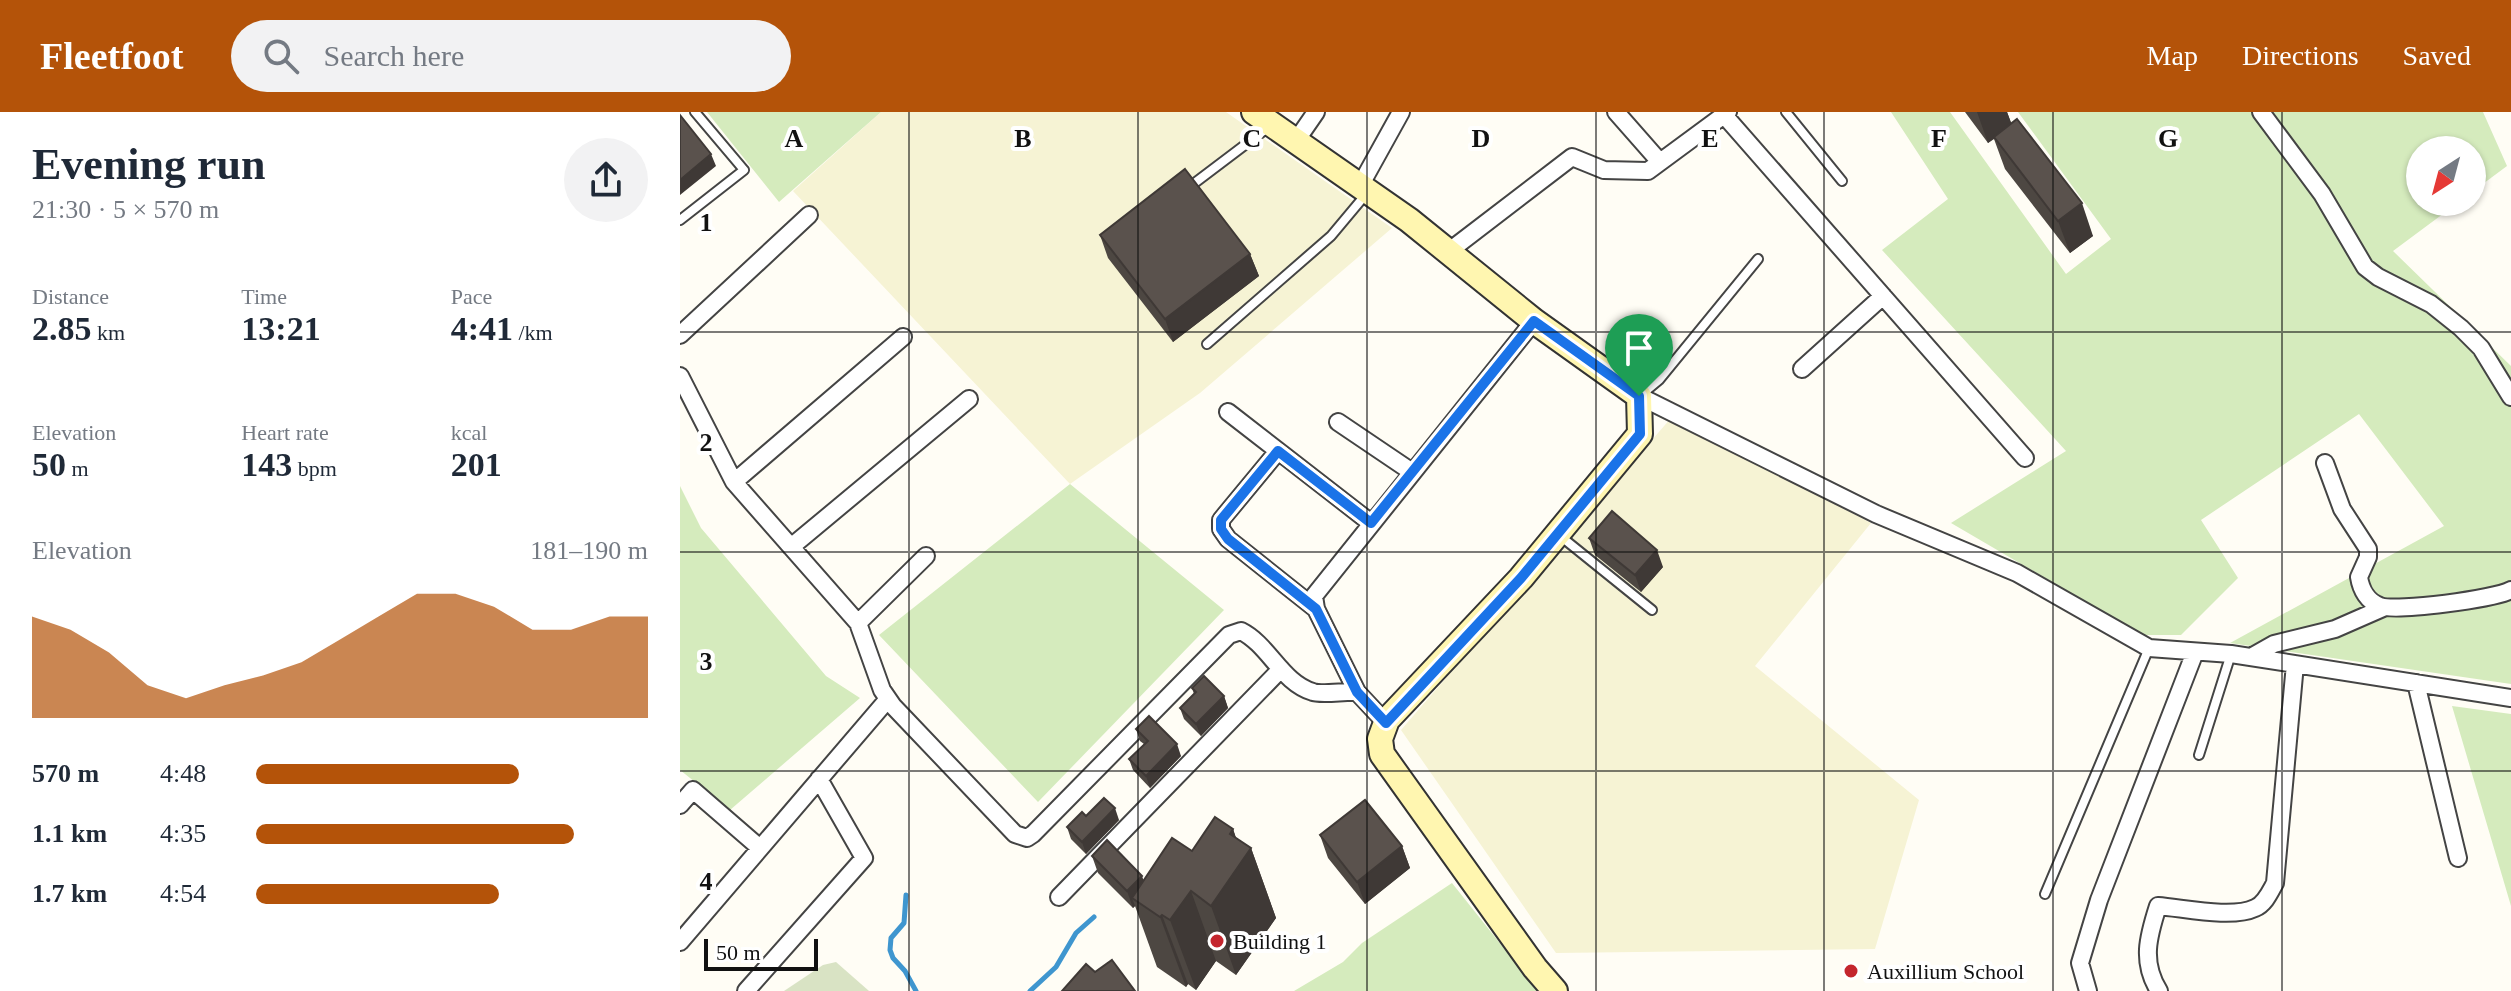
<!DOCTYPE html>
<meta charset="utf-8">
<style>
:root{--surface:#fff;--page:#f2f2f3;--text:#1f2937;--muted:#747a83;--accent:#b45309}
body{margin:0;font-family:Georgia,serif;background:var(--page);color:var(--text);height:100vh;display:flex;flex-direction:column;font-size:30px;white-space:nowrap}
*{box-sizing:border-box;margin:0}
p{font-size:26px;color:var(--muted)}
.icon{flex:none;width:44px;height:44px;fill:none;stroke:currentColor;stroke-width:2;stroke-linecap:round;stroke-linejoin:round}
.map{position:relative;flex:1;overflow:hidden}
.details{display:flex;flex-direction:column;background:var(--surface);width:680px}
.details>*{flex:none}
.needle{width:52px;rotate:216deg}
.fabs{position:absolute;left:1726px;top:24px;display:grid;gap:16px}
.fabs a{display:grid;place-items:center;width:80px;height:80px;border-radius:50%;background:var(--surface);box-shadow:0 2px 6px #0004;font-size:40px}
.scale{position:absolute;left:24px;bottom:20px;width:114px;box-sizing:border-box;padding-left:8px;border:4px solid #111;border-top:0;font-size:22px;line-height:28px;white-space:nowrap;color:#111;-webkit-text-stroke:6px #fff;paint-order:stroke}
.pin{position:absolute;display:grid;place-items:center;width:68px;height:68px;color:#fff;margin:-82px -34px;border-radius:50% 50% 50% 0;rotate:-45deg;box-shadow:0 0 8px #0007}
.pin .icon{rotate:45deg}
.round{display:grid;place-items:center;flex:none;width:84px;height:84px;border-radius:42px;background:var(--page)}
.overview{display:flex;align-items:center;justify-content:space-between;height:136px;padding:0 32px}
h1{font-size:44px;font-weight:700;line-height:60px}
.metrics{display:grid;grid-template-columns:repeat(3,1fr);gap:12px;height:136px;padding:8px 32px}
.metrics div{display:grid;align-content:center}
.metrics b{font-size:34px;font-weight:700}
.metrics small{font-size:22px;font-weight:400}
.metrics p{font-size:22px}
.chart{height:224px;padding:16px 32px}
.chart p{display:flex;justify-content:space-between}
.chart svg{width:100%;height:144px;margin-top:8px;fill:var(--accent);opacity:.7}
ul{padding:0 32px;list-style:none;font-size:26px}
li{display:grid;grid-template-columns:128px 96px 1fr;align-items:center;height:60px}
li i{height:20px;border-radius:10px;background:var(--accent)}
header{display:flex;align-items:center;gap:48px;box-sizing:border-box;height:112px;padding:0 40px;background:var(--accent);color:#fff}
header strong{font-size:38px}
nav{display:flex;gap:44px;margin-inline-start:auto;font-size:28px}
.search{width:560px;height:72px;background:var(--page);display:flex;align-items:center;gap:20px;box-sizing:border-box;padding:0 28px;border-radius:44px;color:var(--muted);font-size:30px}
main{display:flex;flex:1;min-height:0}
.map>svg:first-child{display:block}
.farmland{fill:#f6f3d4}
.green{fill:#d5ebbd}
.cemetery{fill:#d9e3c4}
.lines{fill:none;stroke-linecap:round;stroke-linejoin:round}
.stream{stroke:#3f96cf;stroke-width:5}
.lane-casing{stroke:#444;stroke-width:12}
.street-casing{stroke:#444;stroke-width:20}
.secondary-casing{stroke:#333;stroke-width:28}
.lane{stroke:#fff;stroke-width:8}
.street{stroke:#fff;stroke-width:16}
.secondary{stroke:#fff6b0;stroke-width:24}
.wall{fill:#4d4742}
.shaded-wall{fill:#3f3936}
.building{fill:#5a524d;stroke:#3f3936;stroke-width:2}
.route-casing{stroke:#fff;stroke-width:16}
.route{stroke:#1a73e8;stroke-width:10}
.grid{fill:none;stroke:#111;stroke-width:2;stroke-opacity:0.55}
.poi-dot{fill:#c4262e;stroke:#fff;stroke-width:3}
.labels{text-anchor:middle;stroke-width:8;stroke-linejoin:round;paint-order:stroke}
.poi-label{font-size:22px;fill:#111;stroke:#fff;text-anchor:start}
.grid-label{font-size:26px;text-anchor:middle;font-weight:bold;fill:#111;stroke:#fff;stroke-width:8;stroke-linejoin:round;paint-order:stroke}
</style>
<header>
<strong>Fleetfoot</strong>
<div class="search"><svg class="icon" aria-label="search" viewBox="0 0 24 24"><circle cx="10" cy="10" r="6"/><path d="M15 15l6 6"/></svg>Search here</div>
<nav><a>Map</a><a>Directions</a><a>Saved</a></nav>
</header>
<main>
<section class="details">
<div class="overview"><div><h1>Evening run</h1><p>21:30 · 5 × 570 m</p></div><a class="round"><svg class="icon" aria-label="share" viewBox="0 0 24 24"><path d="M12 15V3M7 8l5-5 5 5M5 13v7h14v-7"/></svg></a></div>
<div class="metrics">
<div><p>Distance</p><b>2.85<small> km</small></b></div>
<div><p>Time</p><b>13:21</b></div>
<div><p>Pace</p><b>4:41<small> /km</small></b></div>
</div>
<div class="metrics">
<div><p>Elevation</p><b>50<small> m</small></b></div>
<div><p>Heart rate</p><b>143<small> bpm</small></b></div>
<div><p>kcal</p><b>201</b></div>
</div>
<div class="chart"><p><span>Elevation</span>181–190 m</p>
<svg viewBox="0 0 160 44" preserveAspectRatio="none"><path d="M0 44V13L10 17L20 24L30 34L40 38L50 34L60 31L70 27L80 20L90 13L100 6L110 6L120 10L130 17L140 17L150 13L160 13V44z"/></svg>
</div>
<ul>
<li><b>570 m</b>4:48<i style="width:67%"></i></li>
<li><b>1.1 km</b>4:35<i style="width:81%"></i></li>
<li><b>1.7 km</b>4:54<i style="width:62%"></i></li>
</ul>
</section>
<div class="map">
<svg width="1831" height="879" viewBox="0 0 1831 879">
<rect width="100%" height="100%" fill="#fffdf5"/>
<path class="farmland" d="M 201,0 L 546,0 L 712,116 L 520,281 L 390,372 L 113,79 Z
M 991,306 L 1191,411 L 1075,554 L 1239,688 L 1195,837 L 876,841 L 721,618 Z"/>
<path class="green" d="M 27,0 L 201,0 L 99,90 Z
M 1211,0 L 1270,0 L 1386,162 L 1431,127 L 1338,0 L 1803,0 L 1827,54 L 1792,80 L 1792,38 L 1740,38 L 1740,90 L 1779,90 L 1713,139 L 1831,254 L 1831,572 L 1550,531 L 1764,414 L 1679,302 L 1521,408 L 1558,466 L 1501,523 L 1463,523 L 1271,411 L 1386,339 L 1202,138 L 1268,87 Z
M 390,372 L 544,498 L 358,690 L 199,523 Z
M 0,374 L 21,416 L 146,564 L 180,586 L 50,698 L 0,658 Z
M 1772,594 L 1831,602 L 1831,794 Z
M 772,771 L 858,879 L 614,879 L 663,850 L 682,831 Z"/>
<path class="cemetery" d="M 156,850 L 189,879 L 104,879 L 143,853 Z"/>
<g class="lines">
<path class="stream" d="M 226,783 L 224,811 L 211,826 L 210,838 L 213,846 L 225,859 L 236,879
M 350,879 L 376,855 L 396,821 L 414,805"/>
<g class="lane-casing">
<path id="lane" d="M 1106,0 L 1162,69
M 508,76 L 590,14
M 0,108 L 64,58 L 15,0
M 527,232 L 651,124 L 687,81
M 961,283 L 979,268 L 1078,147
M 879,423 L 972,498
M 1519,643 L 1551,542
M 1365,782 L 1469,536"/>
</g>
<g class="street-casing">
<path id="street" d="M 936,0 L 980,50
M 1581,0 L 1642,82 L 1685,155 L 1698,165 L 1751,192 L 1781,216 L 1801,236 L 1831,285
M 1044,3 L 1345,346
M 616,29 L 636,0
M 680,74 L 721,0
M 768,140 L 892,45 L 924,58 L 968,59 L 1048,0
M 0,223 L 129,103
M 1122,257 L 1203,184
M 0,264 L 54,370 L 178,511 L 202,578 L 213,594 L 335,722 L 347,726 L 353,722 L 549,523 L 561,519 C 589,533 602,571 633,580 C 640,583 667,579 677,580 L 706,611
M 959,284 L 1196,402 L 1337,461 L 1469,536 L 1551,542 L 1831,586
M 548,300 L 691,411
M 658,310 L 732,360
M 598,339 L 541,408 L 541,417 L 548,427 L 636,497
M 1645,351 L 1662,397 L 1688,437 L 1688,445 L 1679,465 C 1681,478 1688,490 1700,494 C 1716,500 1815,487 1831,478
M 54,370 L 223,225
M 111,435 L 289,287
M 178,511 L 246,444
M 1571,545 L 1594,532 L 1655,517 L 1703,496
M 1736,571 L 1778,746
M 677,580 L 636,497 L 634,484 L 854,209
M 0,693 L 13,678 L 80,736
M 379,785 L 601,557
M 0,830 L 208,587
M 66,879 L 184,746 L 139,667
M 1408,879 L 1400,851 L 1419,788 L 1515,540
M 1479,879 C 1461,850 1468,825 1478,794 C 1504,796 1552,807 1575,796 C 1585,792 1590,780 1595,771 L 1615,552"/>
</g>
<g class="secondary-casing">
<path id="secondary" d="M 574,0 L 729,108 L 854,209 L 959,284 L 960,322 L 841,466 L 707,608 L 700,627 L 702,642 L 855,856 L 875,879"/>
</g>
<use href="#lane" class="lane"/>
<use href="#street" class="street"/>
<use href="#secondary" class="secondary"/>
</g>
<path class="wall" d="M 1285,0 L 1327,0 L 1331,11 L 1413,124 L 1390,141 L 1325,57 L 1314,27 L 1308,31 Z
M 420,123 L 570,142 L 579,164 L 493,230 L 428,146 Z
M 909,426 L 983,455 L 961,480 L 915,443 Z
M 512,576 L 544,584 L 548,596 L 521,624 L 504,607 L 500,596 L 514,582 Z
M 456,617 L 501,644 L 470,676 L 453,658 L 449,647 L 464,632 L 460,629 Z
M 406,704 L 439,708 L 406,742 L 391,727 L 387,715 Z
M 553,717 L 556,726 L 571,736 L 596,806 L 556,863 L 536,849 L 516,878 L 508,872 L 506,875 L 477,855 L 455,794 L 453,796 L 418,761 L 412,744 L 463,768 L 512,739 Z
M 640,723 L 722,734 L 730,756 L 685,792 L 648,746 Z"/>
<path class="shaded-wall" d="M 1297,0 L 1327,0 L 1332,13 L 1308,31 Z
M 31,42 L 36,54 L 0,83 L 0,68 Z
M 1402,91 L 1413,124 L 1390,141 L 1378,109 Z
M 570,142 L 579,164 L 493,230 L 485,207 Z
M 977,438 L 983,455 L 961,480 L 955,463 Z
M 544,584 L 548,596 L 521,624 L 516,612 Z
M 497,632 L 501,644 L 470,676 L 466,664 Z
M 435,696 L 439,708 L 406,742 L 402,730 Z
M 553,717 L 563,747 L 571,736 L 596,806 L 556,863 L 531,794 L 550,722 Z
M 722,734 L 730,756 L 685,792 L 677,770 Z
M 462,764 L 468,781 L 452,786 L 455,794 L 453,796 L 447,779 Z
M 511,779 L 536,849 L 516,878 L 490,808 Z
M 482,803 L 508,872 L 506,875 L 480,805 Z"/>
<path class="building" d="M 0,3 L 31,42 L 0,68 Z
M 1337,7 L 1402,91 L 1378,109 L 1314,25 Z
M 505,57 L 570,142 L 485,207 L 420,123 Z
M 932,399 L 977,438 L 955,463 L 909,426 Z
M 524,564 L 544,584 L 516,612 L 500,596 L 516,580 L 512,576 Z
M 469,604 L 497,632 L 466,664 L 449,647 L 468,629 L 456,617 Z
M 424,686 L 435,696 L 402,730 L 387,715 L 402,700 L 406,704 Z
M 685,688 L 722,734 L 677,770 L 640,723 Z
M 535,705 L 553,717 L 550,722 L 571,736 L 531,794 L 511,779 L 490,808 L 482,803 L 480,805 L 452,786 L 492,726 L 512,739 Z
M 427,728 L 462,764 L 447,779 L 412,744 Z
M 432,848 L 455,879 L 382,879 L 406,852 L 415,860 Z"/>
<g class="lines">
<g class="route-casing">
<path id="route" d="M 854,209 L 959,284 L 960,322 L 841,466 L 706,611 L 677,580 L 636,497 L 548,427 L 541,417 L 541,408 L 598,339 L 691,411 Z"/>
</g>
<use href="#route" class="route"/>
</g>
<path class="grid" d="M 229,0 L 229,879M 458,0 L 458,879M 687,0 L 687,879M 916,0 L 916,879M 1144,0 L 1144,879M 1373,0 L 1373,879M 1602,0 L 1602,879M 0,220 L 1831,220M 0,440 L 1831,440M 0,659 L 1831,659"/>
<g class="poi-dot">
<circle cx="537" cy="829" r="8"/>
<circle cx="1171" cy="859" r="8"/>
</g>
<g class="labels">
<g class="poi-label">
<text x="553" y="837">Building 1</text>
<text x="1187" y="867">Auxillium School</text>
</g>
</g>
<g class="grid-label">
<text x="114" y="35">A</text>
<text x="343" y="35">B</text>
<text x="572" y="35">C</text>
<text x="801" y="35">D</text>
<text x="1030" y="35">E</text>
<text x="1259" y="35">F</text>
<text x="1488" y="35">G</text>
<text x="26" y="119">1</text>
<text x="26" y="339">2</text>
<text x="26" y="558">3</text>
<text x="26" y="778">4</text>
</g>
</svg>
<div class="fabs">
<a><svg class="needle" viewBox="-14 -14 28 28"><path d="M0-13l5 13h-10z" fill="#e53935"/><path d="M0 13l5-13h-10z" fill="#747a83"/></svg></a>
</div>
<div class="scale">50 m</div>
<div class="pin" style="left:959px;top:284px;background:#1e9e55"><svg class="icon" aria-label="arrive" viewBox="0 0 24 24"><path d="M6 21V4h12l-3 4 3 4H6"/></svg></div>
</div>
</main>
